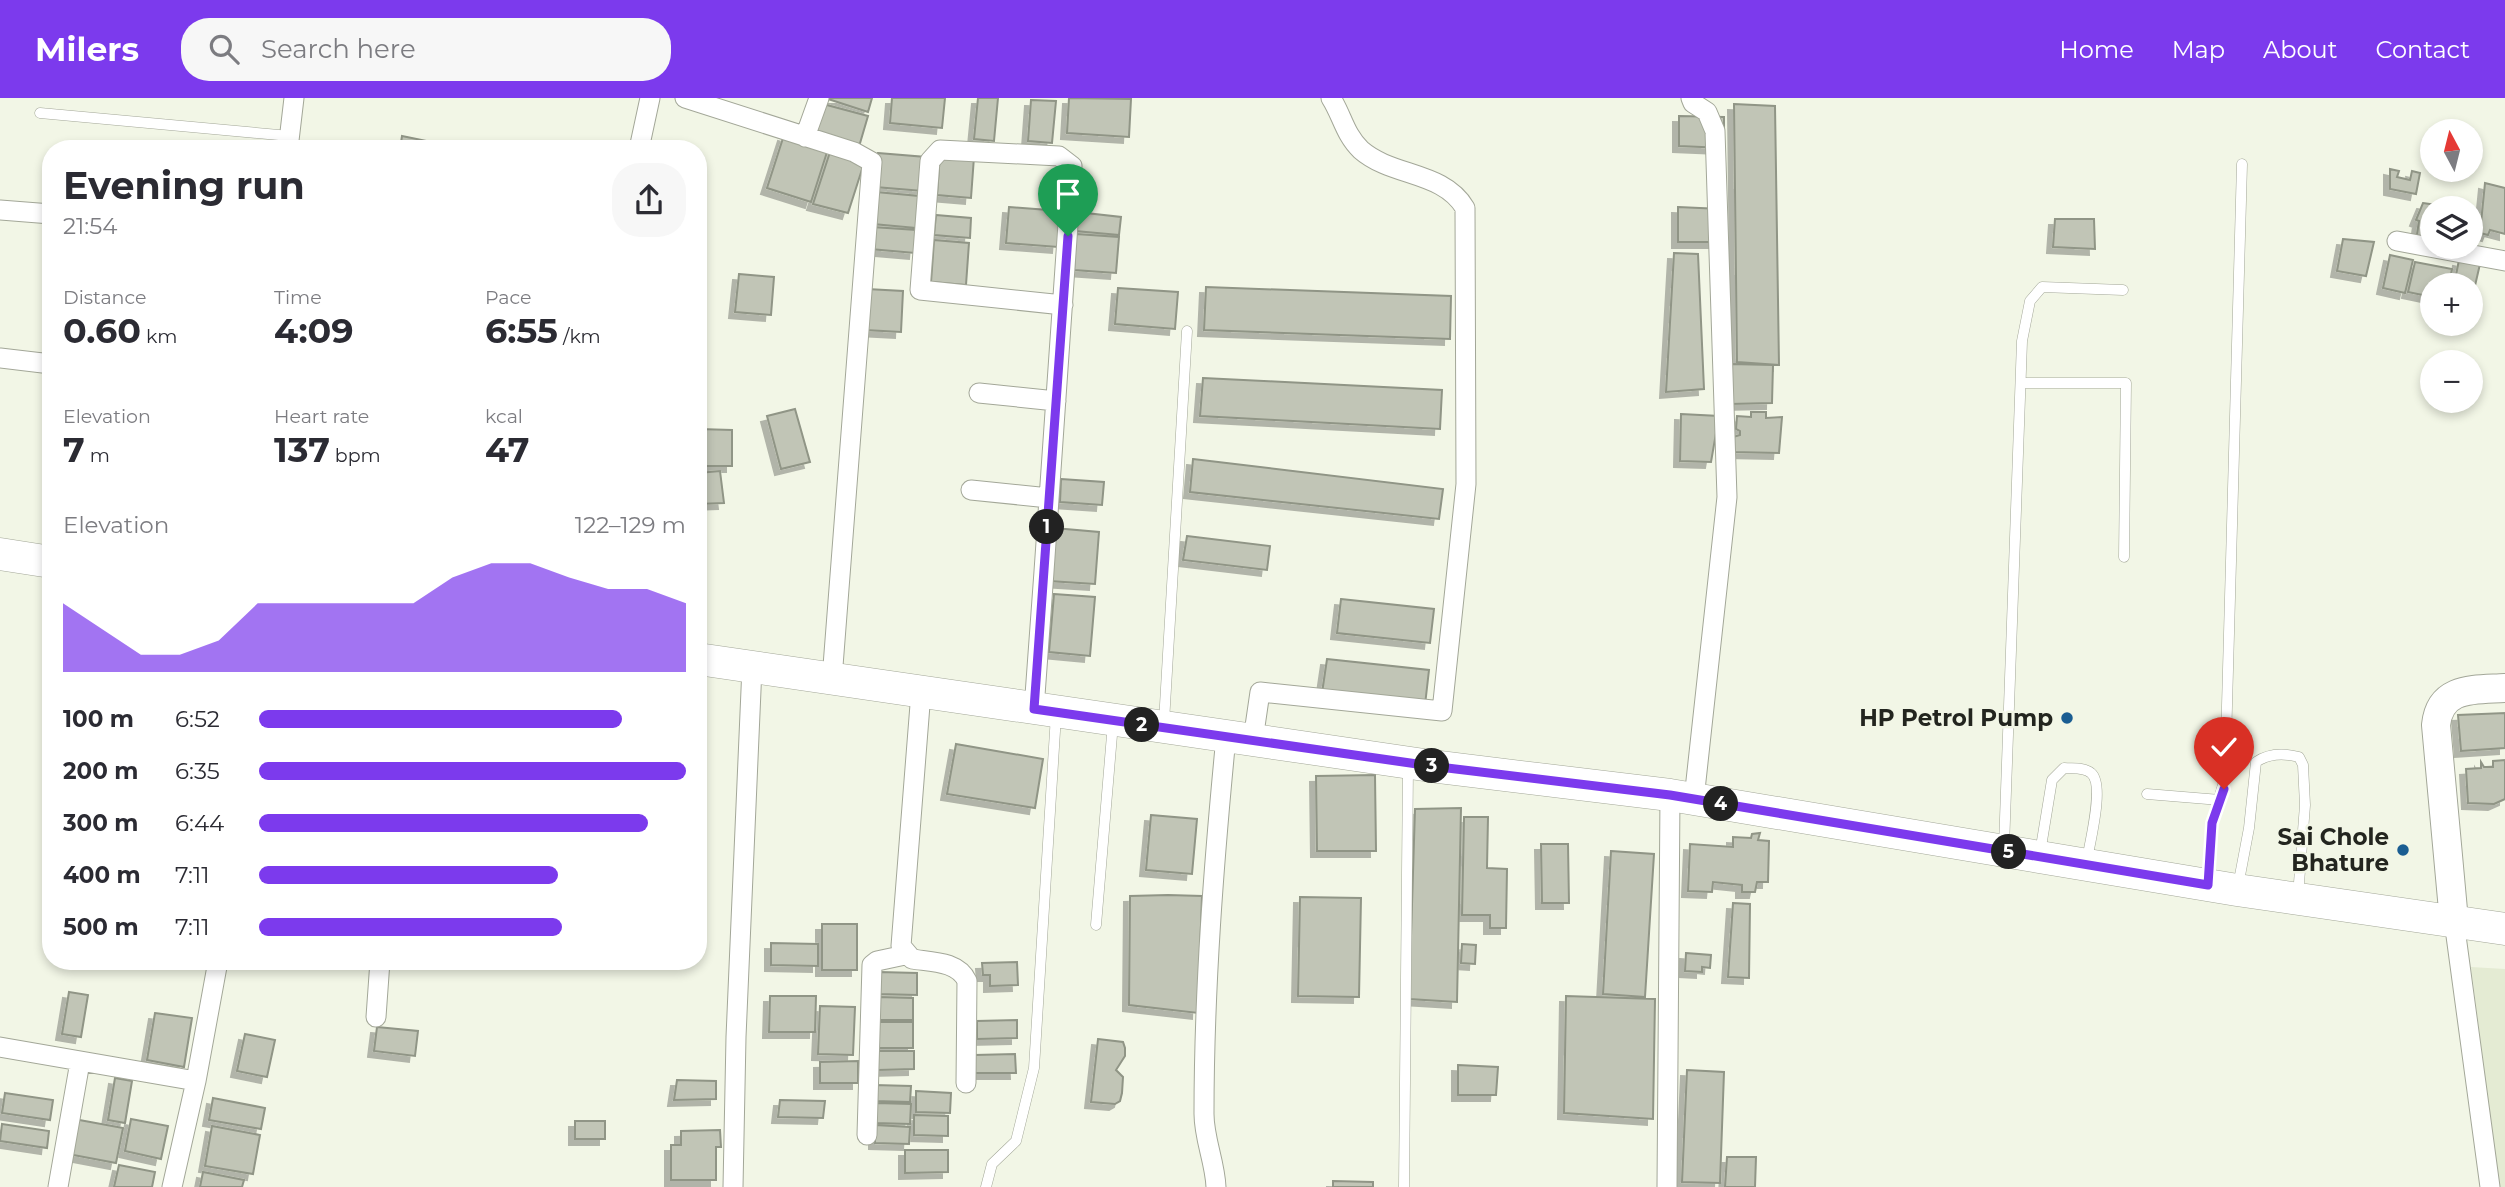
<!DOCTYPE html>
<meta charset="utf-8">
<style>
:root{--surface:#fff;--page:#f7f7f7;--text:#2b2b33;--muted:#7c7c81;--accent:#7c3aed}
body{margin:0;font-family:Montserrat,sans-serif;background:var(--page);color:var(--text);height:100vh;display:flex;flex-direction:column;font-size:26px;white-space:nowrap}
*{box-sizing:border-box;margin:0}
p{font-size:23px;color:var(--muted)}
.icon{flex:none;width:38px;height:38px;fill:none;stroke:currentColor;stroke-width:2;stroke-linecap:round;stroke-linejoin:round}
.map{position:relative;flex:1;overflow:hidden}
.details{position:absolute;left:42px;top:42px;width:665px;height:830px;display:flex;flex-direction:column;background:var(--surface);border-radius:28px;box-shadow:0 4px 10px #0003}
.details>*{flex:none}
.needle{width:46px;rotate:353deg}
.fabs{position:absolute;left:2420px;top:21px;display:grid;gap:14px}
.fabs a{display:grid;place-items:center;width:63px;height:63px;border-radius:50%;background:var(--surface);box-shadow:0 4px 10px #0003;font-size:35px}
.pin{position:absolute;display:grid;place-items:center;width:60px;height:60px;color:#fff;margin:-72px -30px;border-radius:50% 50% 50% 0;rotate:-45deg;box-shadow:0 0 7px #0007}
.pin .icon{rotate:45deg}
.km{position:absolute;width:35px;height:35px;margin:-18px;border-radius:50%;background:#222;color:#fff;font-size:19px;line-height:35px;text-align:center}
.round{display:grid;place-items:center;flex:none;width:74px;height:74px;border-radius:28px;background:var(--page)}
.overview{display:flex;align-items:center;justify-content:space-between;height:119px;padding:0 21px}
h1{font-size:38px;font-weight:700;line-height:52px}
.stats{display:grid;grid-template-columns:repeat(3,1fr);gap:10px;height:119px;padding:7px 21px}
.stats div{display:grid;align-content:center}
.stats b{font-size:35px;font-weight:700}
.stats small{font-size:19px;font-weight:400}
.stats p{font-size:19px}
.chart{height:196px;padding:14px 21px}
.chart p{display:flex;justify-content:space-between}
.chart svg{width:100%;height:126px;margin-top:7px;fill:var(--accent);opacity:.7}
ul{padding:0 21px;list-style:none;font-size:23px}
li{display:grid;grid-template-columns:112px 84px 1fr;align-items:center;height:52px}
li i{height:18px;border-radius:9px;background:var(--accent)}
header{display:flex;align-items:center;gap:42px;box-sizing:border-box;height:98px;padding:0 35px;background:var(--accent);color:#fff}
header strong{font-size:33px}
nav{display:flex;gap:38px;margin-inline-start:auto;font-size:24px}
.search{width:490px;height:63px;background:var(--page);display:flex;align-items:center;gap:18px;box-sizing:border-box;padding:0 24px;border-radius:28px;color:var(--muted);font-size:26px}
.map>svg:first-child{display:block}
.built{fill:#e4ebd3}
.building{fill:#c1c5b6;stroke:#909586;stroke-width:2;filter:url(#shadow)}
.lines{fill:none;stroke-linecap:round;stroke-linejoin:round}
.lane-casing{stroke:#a3a798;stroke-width:11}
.street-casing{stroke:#a3a798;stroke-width:21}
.secondary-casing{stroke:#a3a798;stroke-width:30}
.primary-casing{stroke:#a3a798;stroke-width:33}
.lane{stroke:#fff;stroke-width:10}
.street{stroke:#fff;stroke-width:19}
.secondary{stroke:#fff;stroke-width:28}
.primary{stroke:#fff;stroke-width:32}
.route-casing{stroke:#fff;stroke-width:14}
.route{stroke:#7c3aed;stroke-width:9}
.poi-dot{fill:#1a5d92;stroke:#f2f6e6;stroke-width:2.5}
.labels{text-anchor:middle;stroke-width:5;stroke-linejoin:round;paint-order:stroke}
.poi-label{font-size:23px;font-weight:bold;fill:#23251f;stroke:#f2f6e6;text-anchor:end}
</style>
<header>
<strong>Milers</strong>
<div class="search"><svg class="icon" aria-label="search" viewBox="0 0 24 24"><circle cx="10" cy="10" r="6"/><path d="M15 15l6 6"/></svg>Search here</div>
<nav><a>Home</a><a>Map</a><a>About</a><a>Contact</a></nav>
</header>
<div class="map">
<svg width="2505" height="1089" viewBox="0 0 2505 1089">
<defs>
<filter id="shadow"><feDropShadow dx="-6" dy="6" stdDeviation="0" flood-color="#0004"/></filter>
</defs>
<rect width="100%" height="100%" fill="#f2f6e6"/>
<path class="built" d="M 2471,869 L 2505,871 L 2505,1089 L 2499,1089 Z"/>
<path class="building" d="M 825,0 L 872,0 L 868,14 Z
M 892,0 L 945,0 L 942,30 L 890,25 Z
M 978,0 L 998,0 L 994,43 L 974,41 Z
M 1069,0 L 1131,1 L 1129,39 L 1067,35 Z
M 1031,2 L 1056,3 L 1052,45 L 1028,43 Z
M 823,6 L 868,18 L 858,52 L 813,40 Z
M 1734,6 L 1775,8 L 1779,267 L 1737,264 Z
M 1679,18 L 1724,19 L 1724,50 L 1679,48 Z
M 784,37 L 828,51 L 811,104 L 767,90 Z
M 402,38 L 461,50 L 460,51 L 400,51 Z
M 831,51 L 865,62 L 848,115 L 813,106 Z
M 878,55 L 926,59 L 923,93 L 875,89 Z
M 940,56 L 974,59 L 971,100 L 937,97 Z
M 2390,71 L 2399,73 L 2397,79 L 2410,82 L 2412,73 L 2420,75 L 2416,96 L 2390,91 Z
M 2485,85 L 2505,90 L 2505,136 L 2490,132 L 2488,137 L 2480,135 Z
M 876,94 L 919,98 L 916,130 L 873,126 Z
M 2423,105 L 2450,109 L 2432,110 L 2432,147 L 2416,143 L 2419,123 L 2416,122 Z
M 1009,109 L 1061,113 L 1058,149 L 1006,145 Z
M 1678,109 L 1721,111 L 1719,144 L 1678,144 Z
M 1077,114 L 1121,119 L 1119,137 L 1075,133 Z
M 936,117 L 971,120 L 970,140 L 934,137 Z
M 2055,121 L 2094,121 L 2095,151 L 2053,149 Z
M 872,129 L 917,132 L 915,155 L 870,151 Z
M 1076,136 L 1119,139 L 1116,175 L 1074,172 Z
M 2343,141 L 2374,144 L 2366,178 L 2337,173 Z
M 934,142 L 969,145 L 966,187 L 931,184 Z
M 1674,155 L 1698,156 L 1704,291 L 1666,294 Z
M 2390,157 L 2413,162 L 2405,195 L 2383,190 Z
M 2459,162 L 2480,166 L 2471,205 L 2471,187 L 2454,187 Z
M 2415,164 L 2452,171 L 2449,187 L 2432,187 L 2432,199 L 2408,194 Z
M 739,176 L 774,179 L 771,217 L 735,214 Z
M 1206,189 L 1451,198 L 1450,241 L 1204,232 Z
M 1118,190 L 1178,194 L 1175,231 L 1115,226 Z
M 867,191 L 903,193 L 901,234 L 865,232 Z
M 1731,266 L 1773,267 L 1772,305 L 1730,306 Z
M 1203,280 L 1442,292 L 1440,331 L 1200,318 Z
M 795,311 L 810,364 L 781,371 L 767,318 Z
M 1751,314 L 1766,314 L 1766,320 L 1782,319 L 1779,355 L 1732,354 L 1733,339 L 1740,337 L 1740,333 L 1736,331 L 1737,318 L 1751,319 Z
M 1681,316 L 1719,318 L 1711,364 L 1680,363 Z
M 698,331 L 732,332 L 732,368 L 698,368 Z
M 1193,361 L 1443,391 L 1439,421 L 1190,394 Z
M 720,373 L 724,405 L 698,406 L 698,375 Z
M 1061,381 L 1104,384 L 1102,407 L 1060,404 Z
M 1054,430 L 1099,434 L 1095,486 L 1049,483 Z
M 1187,438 L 1270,448 L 1267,472 L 1183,462 Z
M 1054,496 L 1095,499 L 1090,558 L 1049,554 Z
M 1341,501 L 1434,511 L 1430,545 L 1337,535 Z
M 1327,561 L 1429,572 L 1425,607 L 1322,595 Z
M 2505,615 L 2505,650 L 2461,653 L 2458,617 Z
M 956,646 L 1043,661 L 1035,710 L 947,696 Z
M 2505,662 L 2505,701 L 2494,706 L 2468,705 L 2466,671 L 2481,670 L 2481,664 L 2484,669 L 2493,669 L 2493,663 Z
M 1375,677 L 1376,753 L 1317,753 L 1316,678 Z
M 1461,710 L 1457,904 L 1409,901 L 1415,711 Z
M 1151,717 L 1197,721 L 1192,776 L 1146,772 Z
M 1464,719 L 1488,719 L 1487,770 L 1507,771 L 1506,830 L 1490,830 L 1490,817 L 1462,817 Z
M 1760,735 L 1758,742 L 1769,743 L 1768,784 L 1757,784 L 1755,794 L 1742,794 L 1742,787 L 1713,784 L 1712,794 L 1688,793 L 1690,746 L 1733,749 L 1733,739 L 1751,740 L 1752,736 Z
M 1541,746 L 1568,746 L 1569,805 L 1542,805 Z
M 1611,753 L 1654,756 L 1645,899 L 1603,896 Z
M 1168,797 L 1202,798 L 1198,915 L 1129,907 L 1130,798 Z
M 1300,799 L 1361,800 L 1359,899 L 1298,898 Z
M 1733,805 L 1750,806 L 1749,880 L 1728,879 Z
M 822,826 L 857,826 L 857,872 L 822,872 Z
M 771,845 L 818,846 L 818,868 L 771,867 Z
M 1462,846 L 1476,847 L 1475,866 L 1461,865 Z
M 1686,855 L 1711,857 L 1710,870 L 1702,869 L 1702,874 L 1685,873 Z
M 1017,864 L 1018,887 L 990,888 L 990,877 L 983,877 L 982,865 Z
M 879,874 L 917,875 L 917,897 L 878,896 Z
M 69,894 L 88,897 L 81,939 L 62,936 Z
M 770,898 L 816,898 L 815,934 L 769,934 Z
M 1566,898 L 1655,901 L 1653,1021 L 1564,1015 Z
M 878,899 L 913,900 L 913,922 L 878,922 Z
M 820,908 L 855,909 L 853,957 L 818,956 Z
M 155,915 L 192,920 L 184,969 L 147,962 Z
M 1017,922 L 1017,940 L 977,941 L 977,923 Z
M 878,924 L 913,924 L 913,950 L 878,950 Z
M 377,929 L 418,933 L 415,958 L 374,953 Z
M 245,936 L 275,942 L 267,979 L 237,973 Z
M 1098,941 L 1123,944 L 1125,950 L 1125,958 L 1116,972 L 1123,979 L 1122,995 L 1120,1003 L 1115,1006 L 1091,1004 Z
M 877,953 L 914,953 L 914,971 L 878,972 Z
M 1015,956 L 1016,975 L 975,975 L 975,957 Z
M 858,963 L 858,985 L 820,985 L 820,964 Z
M 1458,967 L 1498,969 L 1496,997 L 1458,997 Z
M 1687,972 L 1724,974 L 1720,1085 L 1682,1084 Z
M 115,980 L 132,983 L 125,1025 L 108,1022 Z
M 677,982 L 716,983 L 716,1001 L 674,1002 Z
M 874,987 L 911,988 L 910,1004 L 874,1003 Z
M 916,993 L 951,995 L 950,1015 L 916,1014 Z
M 5,995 L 53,1002 L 50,1022 L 2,1015 Z
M 213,1000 L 265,1010 L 261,1031 L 209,1022 Z
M 780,1002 L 825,1003 L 823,1020 L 778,1019 Z
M 876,1005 L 911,1006 L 910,1026 L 875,1025 Z
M 914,1017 L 948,1018 L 948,1038 L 914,1037 Z
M 74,1021 L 123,1030 L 116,1065 L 68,1056 Z
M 131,1021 L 168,1028 L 161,1061 L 125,1053 Z
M 575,1023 L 605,1023 L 605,1041 L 575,1041 Z
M 2,1026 L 49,1033 L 47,1050 L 0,1043 Z
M 875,1027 L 910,1029 L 909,1046 L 875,1045 Z
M 212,1028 L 260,1037 L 253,1076 L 205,1068 Z
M 720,1032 L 721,1049 L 716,1049 L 716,1082 L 671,1082 L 671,1047 L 681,1047 L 681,1033 Z
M 905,1052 L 948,1052 L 948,1074 L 905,1075 Z
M 1727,1059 L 1756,1059 L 1755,1089 L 1725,1089 Z
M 119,1067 L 155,1074 L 152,1089 L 114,1089 Z
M 203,1074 L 244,1082 L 242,1089 L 200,1089 Z
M 1333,1083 L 1373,1084 L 1373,1089 L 1333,1089 Z"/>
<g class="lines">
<g class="lane-casing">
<path id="lane" d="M 40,15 L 290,38
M 2021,285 L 2126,285 L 2124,459
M 1164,624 L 1187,233
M 2147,696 L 2220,702
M 2004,749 L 2022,243 L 2030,203 L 2042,189 L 2123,192
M 2040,755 L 2052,682 L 2064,670 C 2073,671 2084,669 2091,675 C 2105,686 2090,743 2087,762
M 2208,785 L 2212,725 L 2225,680 L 2242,66
M 2238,788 L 2249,730 L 2256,664 C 2269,655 2284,655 2299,659 L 2303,667 L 2305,707 L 2298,798
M 1096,827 L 1113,625
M 986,1089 L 992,1066 L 1016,1043 L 1034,970 L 1056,617
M 1404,1089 L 1408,670"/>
</g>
<g class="street-casing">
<path id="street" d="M 685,0 L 854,54 L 872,64 L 832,581
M 1691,0 L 1693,5 L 1707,14 L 1715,33 L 1727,399 L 1694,701
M 805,39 L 819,0
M 288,51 L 294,0
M 639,51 L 650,0
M 0,112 L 51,116
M 2397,143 L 2505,163
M 0,260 L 51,266
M 979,295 L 1056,303
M 971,392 L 1049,400
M 921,594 L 901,848 L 912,861 C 931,864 958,863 967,883 L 966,985
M 1034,611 C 1047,430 1061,249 1072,68 L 1059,58 L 940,52 L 930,63 L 920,192 L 1063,207
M 1253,642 L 1260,594 L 1442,613 L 1466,386 L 1465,110 C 1443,73 1392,79 1361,52 C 1345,37 1342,17 1331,0
M 2454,823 L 2490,1089
M 376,919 L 380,863
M 0,949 L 196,983
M 867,1037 L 872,867 L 877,863 L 905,857
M 58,1089 L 80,964
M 172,1089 L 196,983 L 218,863
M 733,1089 L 736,939 L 752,569
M 1216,1089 C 1215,1064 1204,1041 1204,1016 C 1204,890 1214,763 1226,639
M 1667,1089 L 1670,697"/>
</g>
<g class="secondary-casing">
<path id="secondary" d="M 2454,823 L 2436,627 C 2440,588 2474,592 2505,590"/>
</g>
<g class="primary-casing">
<path id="primary" d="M 0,456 L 51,464
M 698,561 L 1431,668 L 1670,697 L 2237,792 L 2505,831"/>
</g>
<use href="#lane" class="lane"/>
<use href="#street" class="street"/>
<use href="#secondary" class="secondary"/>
<use href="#primary" class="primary"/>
</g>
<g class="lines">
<g class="route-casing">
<path id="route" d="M 1068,138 L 1034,611 L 1431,668 L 1670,697 L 2208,787 L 2212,725 L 2224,691"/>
</g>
<use href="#route" class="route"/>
</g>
<g class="poi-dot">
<circle cx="2067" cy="620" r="7"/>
<circle cx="2403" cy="752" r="7"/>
</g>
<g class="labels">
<g class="poi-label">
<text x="2053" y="628">HP Petrol Pump</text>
<text x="2389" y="747">Sai Chole<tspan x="2389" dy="26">Bhature</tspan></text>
</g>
</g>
</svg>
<div class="fabs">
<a><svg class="needle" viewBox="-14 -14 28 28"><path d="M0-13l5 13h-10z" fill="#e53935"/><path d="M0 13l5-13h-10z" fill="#7c7c81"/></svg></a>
<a><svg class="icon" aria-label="layers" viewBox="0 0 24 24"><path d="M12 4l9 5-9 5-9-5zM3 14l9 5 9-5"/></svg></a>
<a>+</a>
<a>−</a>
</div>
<div class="pin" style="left:1068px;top:138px;background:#1e9e55"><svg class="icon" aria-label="arrive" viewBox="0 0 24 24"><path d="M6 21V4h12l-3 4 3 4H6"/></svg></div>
<div class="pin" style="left:2224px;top:691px;background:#d93025"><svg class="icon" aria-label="check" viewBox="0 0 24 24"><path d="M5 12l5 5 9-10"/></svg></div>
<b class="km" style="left:1047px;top:429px">1</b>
<b class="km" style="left:1142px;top:627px">2</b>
<b class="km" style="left:1432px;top:668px">3</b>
<b class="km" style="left:1721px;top:706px">4</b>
<b class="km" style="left:2009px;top:754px">5</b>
<section class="details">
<div class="overview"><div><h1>Evening run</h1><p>21:54</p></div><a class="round"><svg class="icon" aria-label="share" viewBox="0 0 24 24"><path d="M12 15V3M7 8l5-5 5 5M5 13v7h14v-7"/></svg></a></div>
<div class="stats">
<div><p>Distance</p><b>0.60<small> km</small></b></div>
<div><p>Time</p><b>4:09</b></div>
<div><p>Pace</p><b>6:55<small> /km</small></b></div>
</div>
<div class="stats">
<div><p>Elevation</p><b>7<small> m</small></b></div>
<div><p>Heart rate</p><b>137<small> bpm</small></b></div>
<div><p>kcal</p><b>47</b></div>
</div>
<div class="chart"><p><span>Elevation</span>122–129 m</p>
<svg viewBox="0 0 160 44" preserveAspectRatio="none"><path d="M0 44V20L10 29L20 38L30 38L40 33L50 20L60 20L70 20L80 20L90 20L100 11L110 6L120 6L130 11L140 15L150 15L160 20V44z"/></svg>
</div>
<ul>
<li><b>100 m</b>6:52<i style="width:85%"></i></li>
<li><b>200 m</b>6:35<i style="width:100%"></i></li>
<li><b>300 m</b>6:44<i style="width:91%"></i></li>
<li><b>400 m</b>7:11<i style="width:70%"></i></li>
<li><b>500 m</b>7:11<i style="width:71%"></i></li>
</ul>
</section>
</div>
